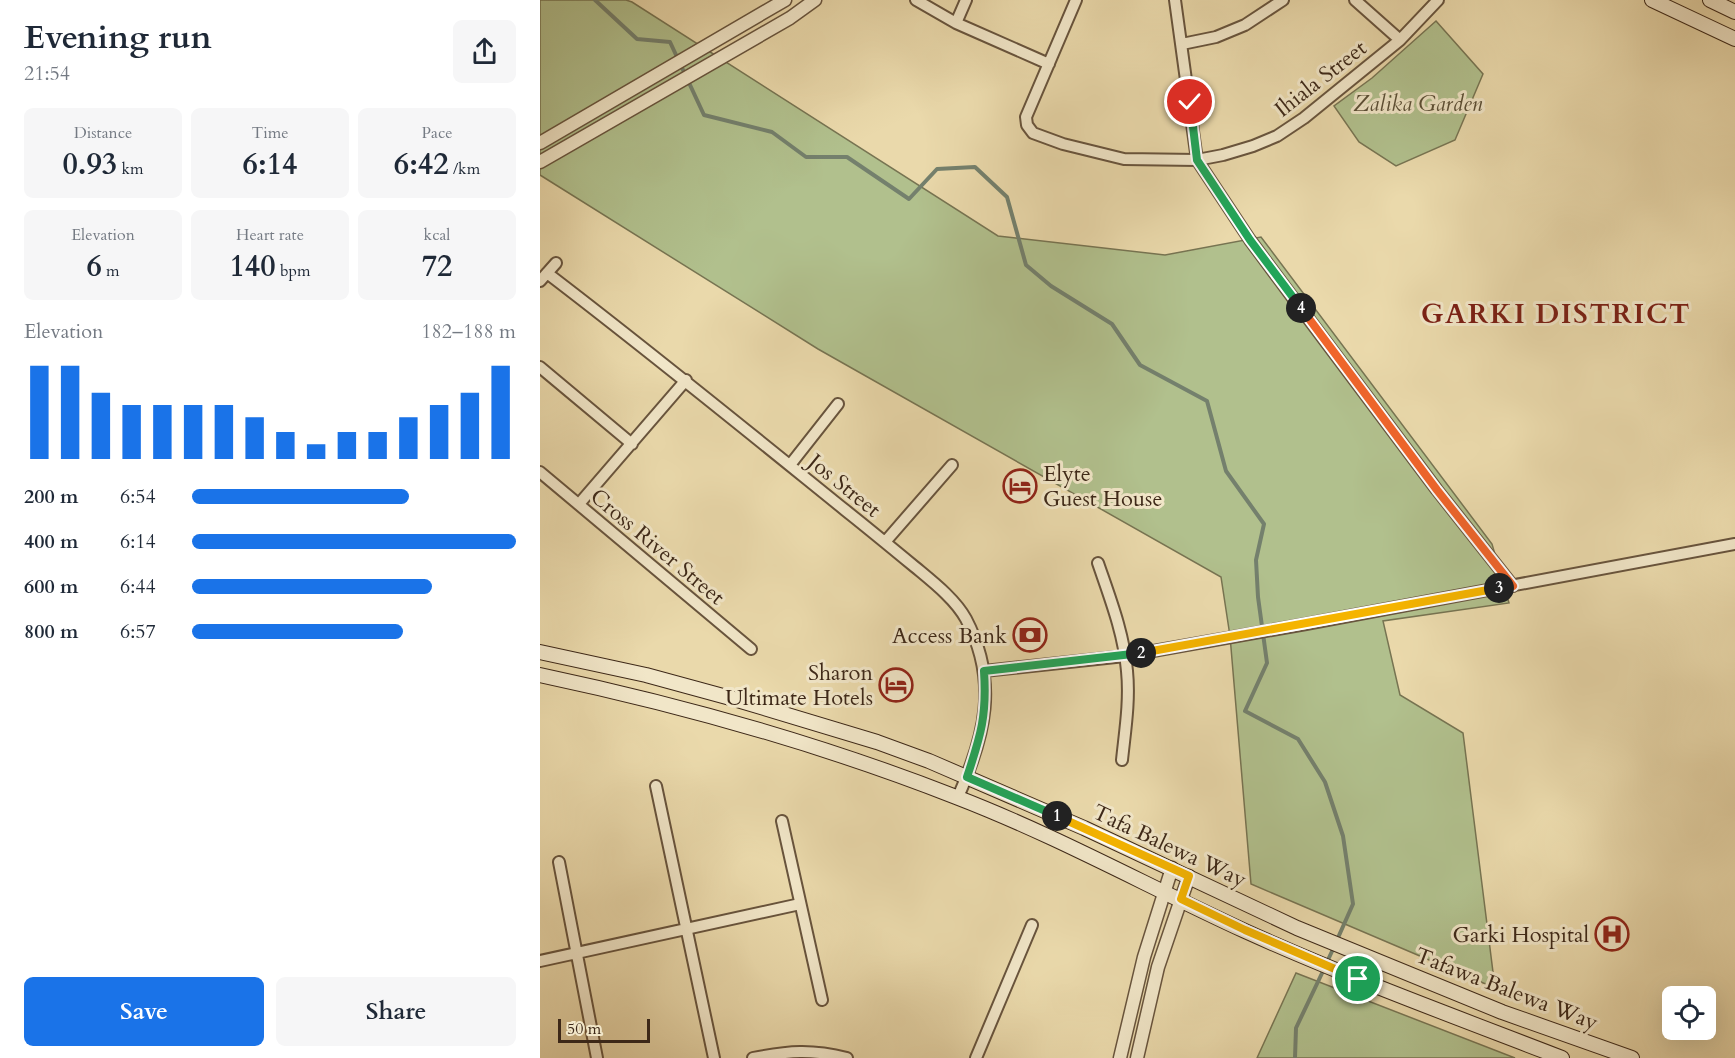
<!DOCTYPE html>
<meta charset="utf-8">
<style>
:root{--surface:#fff;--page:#f6f6f7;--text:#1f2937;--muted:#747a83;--accent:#1a73e8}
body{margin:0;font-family:Cardo,serif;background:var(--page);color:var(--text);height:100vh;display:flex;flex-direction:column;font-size:22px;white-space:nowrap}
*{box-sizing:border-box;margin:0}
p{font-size:20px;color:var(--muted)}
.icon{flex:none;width:33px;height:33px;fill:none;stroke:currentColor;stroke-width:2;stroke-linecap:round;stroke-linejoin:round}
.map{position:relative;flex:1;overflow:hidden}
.drawer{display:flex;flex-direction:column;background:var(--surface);width:540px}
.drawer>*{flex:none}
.fabs{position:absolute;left:1122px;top:986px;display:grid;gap:12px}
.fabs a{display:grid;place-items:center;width:54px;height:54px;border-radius:9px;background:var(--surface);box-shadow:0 6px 24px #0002;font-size:30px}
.scale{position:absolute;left:18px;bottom:15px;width:92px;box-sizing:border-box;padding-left:6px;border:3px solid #3d2818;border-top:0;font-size:16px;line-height:21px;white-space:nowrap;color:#3d2818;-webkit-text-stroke:4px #f1e6c8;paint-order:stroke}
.pin{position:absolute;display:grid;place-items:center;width:51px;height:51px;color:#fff;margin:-26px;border:3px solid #fff;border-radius:50%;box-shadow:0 2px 6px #0007}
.km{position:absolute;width:30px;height:30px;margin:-15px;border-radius:50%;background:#222;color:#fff;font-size:16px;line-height:30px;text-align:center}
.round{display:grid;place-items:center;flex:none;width:63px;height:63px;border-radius:9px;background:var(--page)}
.head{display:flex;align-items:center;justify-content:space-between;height:102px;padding:0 24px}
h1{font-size:33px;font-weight:600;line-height:45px}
.figures{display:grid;grid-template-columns:repeat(3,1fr);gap:9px;height:102px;padding:6px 24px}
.figures div{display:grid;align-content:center;border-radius:9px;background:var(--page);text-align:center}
.figures b{font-size:30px;font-weight:600}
.figures small{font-size:16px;font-weight:400}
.figures p{font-size:16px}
.chart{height:168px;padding:12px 24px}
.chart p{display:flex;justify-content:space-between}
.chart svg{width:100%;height:108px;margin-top:6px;stroke:var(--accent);stroke-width:6}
.cta{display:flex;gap:12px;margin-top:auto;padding:12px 24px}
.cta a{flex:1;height:69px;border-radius:9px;background:var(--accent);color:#fff;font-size:24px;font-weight:600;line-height:69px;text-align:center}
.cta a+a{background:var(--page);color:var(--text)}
ul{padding:0 24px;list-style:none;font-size:20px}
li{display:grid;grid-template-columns:96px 72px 1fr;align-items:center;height:45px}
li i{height:15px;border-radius:8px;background:var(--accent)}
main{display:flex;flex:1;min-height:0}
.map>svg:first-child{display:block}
.green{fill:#b1c08d;stroke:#777452;stroke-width:1.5}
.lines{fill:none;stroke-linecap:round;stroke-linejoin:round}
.stream{stroke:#74806d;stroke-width:4}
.minor-casing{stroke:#68543d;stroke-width:14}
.tertiary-casing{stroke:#68543d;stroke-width:15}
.secondary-casing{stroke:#3d2818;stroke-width:16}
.minor{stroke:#f1e6c8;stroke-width:10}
.tertiary{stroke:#f1e6c8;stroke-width:12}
.secondary{stroke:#f1e6c8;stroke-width:14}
.split-1-casing{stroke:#fff;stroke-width:12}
.split-2-casing{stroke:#fff;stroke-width:12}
.split-3-casing{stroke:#fff;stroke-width:12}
.split-4-casing{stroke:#fff;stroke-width:12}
.split-5-casing{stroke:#fff;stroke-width:12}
.split-1{stroke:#f5b400;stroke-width:8}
.split-2{stroke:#22a559;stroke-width:8}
.split-3{stroke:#f5b400;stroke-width:8}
.split-4{stroke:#f0652b;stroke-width:8}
.split-5{stroke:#22a559;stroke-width:8}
.labels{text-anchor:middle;stroke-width:6;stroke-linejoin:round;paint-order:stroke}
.street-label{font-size:22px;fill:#3d2818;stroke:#f1e6c8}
.park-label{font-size:22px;font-style:italic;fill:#5a4e35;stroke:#f1e6c8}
.poi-label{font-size:22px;fill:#3d2818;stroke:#f1e6c8;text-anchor:end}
.district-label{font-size:28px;font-weight:bold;letter-spacing:1.5px;fill:#7a1f14;stroke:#f1e6c8}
</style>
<main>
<section class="drawer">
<div class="head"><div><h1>Evening run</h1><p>21:54</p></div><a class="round"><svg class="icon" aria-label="share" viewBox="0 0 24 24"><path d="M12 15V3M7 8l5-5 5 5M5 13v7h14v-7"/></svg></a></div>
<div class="figures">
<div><p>Distance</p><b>0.93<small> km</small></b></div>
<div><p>Time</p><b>6:14</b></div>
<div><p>Pace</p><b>6:42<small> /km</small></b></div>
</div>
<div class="figures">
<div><p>Elevation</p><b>6<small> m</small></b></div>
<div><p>Heart rate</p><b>140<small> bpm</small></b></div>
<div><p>kcal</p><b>72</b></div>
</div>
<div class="chart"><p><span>Elevation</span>182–188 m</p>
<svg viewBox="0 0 160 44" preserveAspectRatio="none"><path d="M5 44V6M15 44V6M25 44V17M35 44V22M45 44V22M55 44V22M65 44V22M75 44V27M85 44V33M95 44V38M105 44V33M115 44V33M125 44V27M135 44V22M145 44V17M155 44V6"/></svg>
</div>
<ul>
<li><b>200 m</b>6:54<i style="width:67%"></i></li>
<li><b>400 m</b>6:14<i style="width:100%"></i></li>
<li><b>600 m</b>6:44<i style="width:74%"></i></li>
<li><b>800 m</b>6:57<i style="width:65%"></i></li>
</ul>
<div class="cta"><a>Save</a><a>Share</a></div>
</section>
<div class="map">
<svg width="1195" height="1058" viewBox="0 0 1195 1058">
<rect width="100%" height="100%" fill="#ead9ab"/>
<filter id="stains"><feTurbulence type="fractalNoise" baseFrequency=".00333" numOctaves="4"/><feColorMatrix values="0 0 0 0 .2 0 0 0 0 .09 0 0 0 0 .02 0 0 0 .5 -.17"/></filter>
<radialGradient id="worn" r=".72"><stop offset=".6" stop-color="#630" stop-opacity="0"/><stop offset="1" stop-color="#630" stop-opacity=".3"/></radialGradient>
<path class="green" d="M 0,0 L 86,0 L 92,2 L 458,236 L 625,255 L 721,237 L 952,544 L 969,603 L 843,621 L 860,695 L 923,733 L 955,988 L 711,884 L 690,636 L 681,577 L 278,349 L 0,175 Z
M 896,21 L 943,74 L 915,140 L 856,166 L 819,142 L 794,106 L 832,78 Z
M 756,973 L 975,1058 L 717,1058 Z"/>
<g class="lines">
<path class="stream" d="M 55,0 L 97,39 L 130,42 L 164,115 L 232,132 L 266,157 L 307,157 L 369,199 L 397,169 L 435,167 L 467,197 L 486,265 L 511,286 L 572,324 L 600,365 L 667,401 L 686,471 L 724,524 L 716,560 L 718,597 L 727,663 L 705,711 L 758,739 L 785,782 L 803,836 L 813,904 L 797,940
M 787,962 L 794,947
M 755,1058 L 756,1028 L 784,969"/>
<g class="minor-casing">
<path id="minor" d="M 376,0 L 416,23 L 509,64
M 536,0 L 486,117 L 487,125 L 493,133 L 523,144 L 584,159 L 657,160 L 683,155 L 713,146 L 737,136 L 764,118 L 860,40 L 898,0
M 635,0 L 657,160 L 710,240 L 759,306 L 897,490 L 973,586
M 815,0 L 860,40
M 416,23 L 426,0
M 642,44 L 676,37 L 705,25 L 743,0
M 7,273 C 108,350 206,430 305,510 C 329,529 352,548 375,567 C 393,582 415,599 426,619 C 459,682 445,736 418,797
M 0,281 L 16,263
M 0,367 L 92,444
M 250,465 L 298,404
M 0,472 L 211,649
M 39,504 L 146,380
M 345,542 L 412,465
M 558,563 C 570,598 584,634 587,671 C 590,701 585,731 582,760
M 444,671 L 585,656 L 766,624 L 1195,544
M 116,786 L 174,1058
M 242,821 L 282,1000
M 19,862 L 57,1058
M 0,961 L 260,904
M 213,1058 C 249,1051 271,1049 307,1058
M 436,1058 L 492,925"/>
</g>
<g class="tertiary-casing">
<path id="tertiary" d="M 0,143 L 245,0
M 0,162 L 250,18 L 275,0
M 580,1058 L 604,957 L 632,868
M 597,1058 L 618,967 L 649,876"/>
</g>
<g class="secondary-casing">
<path id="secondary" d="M 1112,0 L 1195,39
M 1170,0 L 1195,12
M 0,652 L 106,675 L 194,699 L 337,742 L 389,761 L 544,828 L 757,928 L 962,1012 L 1092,1058
M 0,675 C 142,705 281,744 416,797 C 515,835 609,887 705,931 C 809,978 916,1017 1022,1058"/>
</g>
<use href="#minor" class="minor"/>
<use href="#tertiary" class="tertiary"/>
<use href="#secondary" class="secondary"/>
</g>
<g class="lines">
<g class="split-1-casing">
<path id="split-1" d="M 517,816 L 649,876 L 641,899 L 705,930 L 818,979"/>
</g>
<g class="split-2-casing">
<path id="split-2" d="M 517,816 L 427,777 C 441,735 447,715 444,671 L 601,653"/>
</g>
<g class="split-3-casing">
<path id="split-3" d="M 601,653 L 959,588"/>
</g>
<g class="split-4-casing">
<path id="split-4" d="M 761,308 L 897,490 L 973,586 L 959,588"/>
</g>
<g class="split-5-casing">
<path id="split-5" d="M 650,102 L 657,160 L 710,240 L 761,308"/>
</g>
<use href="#split-1" class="split-1"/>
<use href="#split-2" class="split-2"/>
<use href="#split-3" class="split-3"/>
<use href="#split-4" class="split-4"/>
<use href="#split-5" class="split-5"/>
</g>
<defs>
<g id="hotel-ring" transform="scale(1.725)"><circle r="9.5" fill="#f1e6c8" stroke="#8f2418" stroke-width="1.5"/><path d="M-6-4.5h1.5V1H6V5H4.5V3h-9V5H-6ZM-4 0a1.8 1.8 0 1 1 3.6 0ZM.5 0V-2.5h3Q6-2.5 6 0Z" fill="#8f2418"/></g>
<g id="bank-ring" transform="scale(1.725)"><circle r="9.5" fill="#f1e6c8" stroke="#8f2418" stroke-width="1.5"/><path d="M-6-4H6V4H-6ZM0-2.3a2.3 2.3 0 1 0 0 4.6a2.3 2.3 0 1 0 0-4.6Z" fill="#8f2418"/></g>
<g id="hospital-ring" transform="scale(1.725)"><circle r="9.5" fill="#f1e6c8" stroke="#8f2418" stroke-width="1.5"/><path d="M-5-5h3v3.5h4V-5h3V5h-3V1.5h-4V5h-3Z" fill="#8f2418"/></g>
</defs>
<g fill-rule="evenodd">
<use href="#hotel-ring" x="480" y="486"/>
<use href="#bank-ring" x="490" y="635"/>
<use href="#hotel-ring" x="356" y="685"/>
<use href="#hospital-ring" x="1072" y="934"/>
</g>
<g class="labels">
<g class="street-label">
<text transform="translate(780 78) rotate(-38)" y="8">Ihiala Street</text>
<text transform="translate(305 485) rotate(39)" y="8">Jos Street</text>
<text transform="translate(118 546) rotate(40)" y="8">Cross River Street</text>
<text transform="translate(630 845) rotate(25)" y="8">Tafa Balewa Way</text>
<text transform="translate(967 988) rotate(21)" y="8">Tafawa Balewa Way</text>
</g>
<g class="park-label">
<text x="878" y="111">Zalika Garden</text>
</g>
<g class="poi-label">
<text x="503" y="481" text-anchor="start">Elyte<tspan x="503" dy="25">Guest House</tspan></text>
<text x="467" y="643">Access Bank</text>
<text x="333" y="680">Sharon<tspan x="333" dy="25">Ultimate Hotels</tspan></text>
<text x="1049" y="942">Garki Hospital</text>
</g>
<g class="district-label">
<text x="1016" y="323">GARKI DISTRICT</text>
</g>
</g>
<rect width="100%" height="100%" filter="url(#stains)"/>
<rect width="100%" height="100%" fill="url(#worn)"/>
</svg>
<div class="fabs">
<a><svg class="icon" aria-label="locate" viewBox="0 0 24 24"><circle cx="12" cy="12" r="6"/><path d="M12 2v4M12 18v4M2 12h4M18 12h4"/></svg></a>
</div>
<div class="scale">50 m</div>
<div class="pin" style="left:818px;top:979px;background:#1e9e55"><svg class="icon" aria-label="arrive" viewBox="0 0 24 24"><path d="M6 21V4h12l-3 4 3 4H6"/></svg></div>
<div class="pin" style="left:650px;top:102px;background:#d93025"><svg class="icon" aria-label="check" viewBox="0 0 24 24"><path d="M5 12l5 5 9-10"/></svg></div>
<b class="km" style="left:517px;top:816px">1</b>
<b class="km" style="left:601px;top:653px">2</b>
<b class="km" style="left:959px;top:588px">3</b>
<b class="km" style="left:761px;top:308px">4</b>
</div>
</main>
